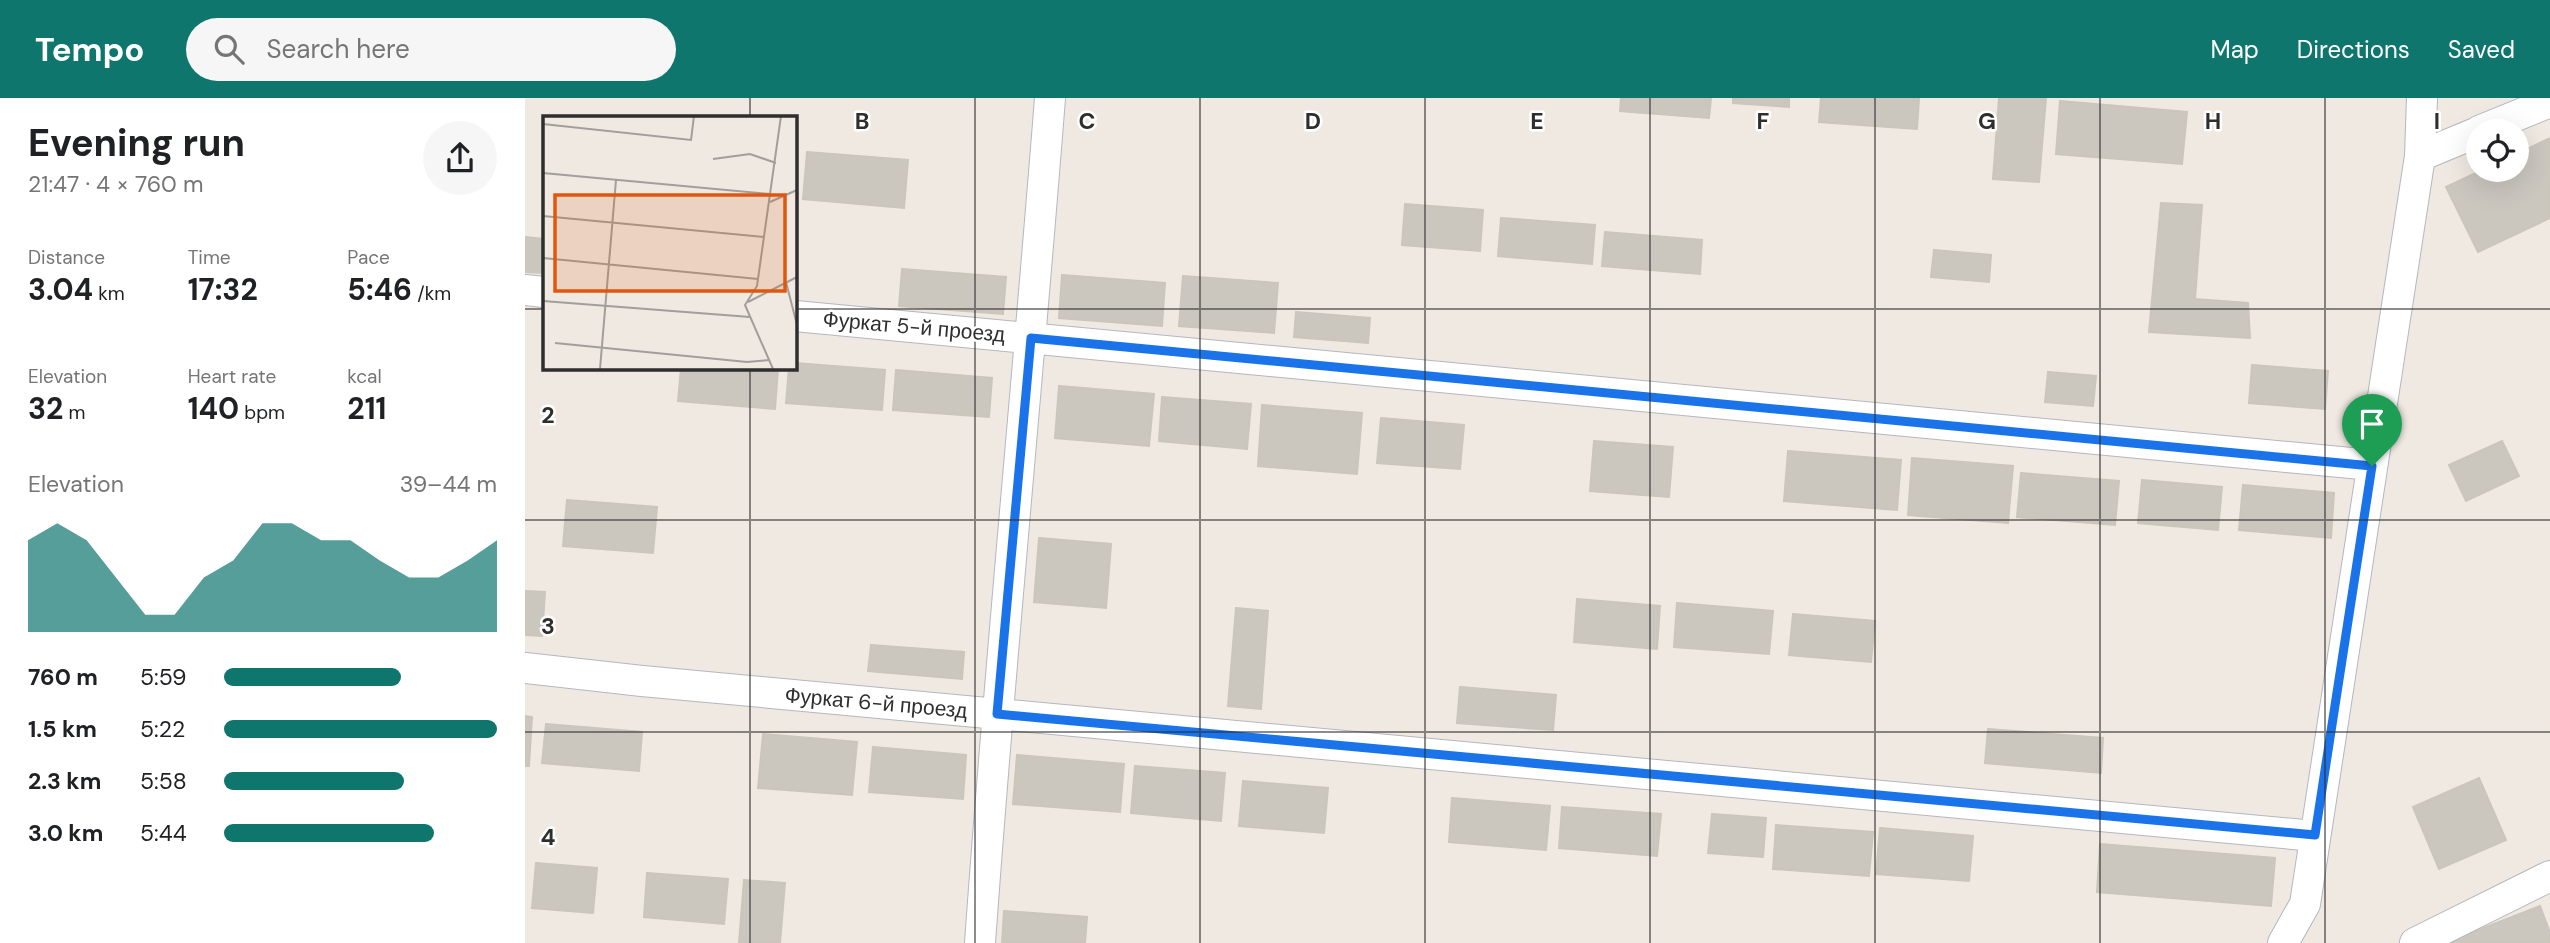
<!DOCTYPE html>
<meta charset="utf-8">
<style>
:root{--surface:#fff;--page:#f6f6f6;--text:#202124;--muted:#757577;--accent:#0f766e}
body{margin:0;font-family:"DM Sans",sans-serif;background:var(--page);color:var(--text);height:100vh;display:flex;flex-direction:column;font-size:26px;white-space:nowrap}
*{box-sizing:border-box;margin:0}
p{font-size:23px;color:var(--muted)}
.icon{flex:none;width:38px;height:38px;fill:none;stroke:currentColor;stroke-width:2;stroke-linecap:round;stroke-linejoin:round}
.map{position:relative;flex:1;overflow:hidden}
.details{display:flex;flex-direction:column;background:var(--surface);width:525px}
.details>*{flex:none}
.tools{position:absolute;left:1941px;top:21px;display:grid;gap:14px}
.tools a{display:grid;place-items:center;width:63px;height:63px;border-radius:50%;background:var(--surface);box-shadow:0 7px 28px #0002;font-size:35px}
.pin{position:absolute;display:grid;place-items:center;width:60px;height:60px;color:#fff;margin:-72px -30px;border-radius:50% 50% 50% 0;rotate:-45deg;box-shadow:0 0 7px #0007}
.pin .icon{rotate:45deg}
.round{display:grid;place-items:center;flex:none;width:74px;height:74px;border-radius:37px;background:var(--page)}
.overview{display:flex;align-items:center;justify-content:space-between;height:119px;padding:0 28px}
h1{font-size:38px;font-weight:700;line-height:52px}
.stats{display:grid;grid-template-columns:repeat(3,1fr);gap:10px;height:119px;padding:7px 28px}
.stats div{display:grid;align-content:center}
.stats b{font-size:30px;font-weight:700}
.stats small{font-size:19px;font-weight:400}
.stats p{font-size:19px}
.chart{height:196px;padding:14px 28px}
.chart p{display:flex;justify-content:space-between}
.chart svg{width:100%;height:126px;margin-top:7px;fill:var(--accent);opacity:.7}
ul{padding:0 28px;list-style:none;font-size:23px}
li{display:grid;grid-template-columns:112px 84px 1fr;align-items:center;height:52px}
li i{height:18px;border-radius:9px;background:var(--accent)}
header{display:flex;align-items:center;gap:42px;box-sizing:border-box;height:98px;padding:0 35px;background:var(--accent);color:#fff}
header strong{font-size:33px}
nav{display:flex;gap:38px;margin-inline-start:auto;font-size:24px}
.search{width:490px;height:63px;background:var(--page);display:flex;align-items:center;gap:18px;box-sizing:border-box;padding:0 24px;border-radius:38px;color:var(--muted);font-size:26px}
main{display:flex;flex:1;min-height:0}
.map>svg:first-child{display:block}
.building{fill:#cbc7bf;stroke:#cbc5ba;stroke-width:2}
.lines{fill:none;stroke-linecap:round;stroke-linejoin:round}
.minor-casing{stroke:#b4b7c1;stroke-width:32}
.minor{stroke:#fff;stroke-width:30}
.route-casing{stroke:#fff;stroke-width:14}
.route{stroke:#1a73e8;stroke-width:9}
.grid{fill:none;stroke:#2e2e2e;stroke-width:2;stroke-opacity:0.55}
.labels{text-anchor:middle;stroke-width:5;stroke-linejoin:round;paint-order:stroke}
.street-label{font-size:21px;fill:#2e2e2e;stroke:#fff}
.inset-road{fill:none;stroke:#a29e99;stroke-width:2}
.view{fill:#df570e;fill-opacity:0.15;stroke:#df570e;stroke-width:3.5}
.inset-edge{fill:none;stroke:#2e2e2e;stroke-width:3.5}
.grid-label{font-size:23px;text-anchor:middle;font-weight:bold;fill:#2e2e2e;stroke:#fff;stroke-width:5;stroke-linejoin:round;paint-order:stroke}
</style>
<header>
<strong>Tempo</strong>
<div class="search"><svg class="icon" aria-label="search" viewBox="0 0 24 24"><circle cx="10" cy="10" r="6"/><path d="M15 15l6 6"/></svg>Search here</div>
<nav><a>Map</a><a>Directions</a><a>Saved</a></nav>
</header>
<main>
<section class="details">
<div class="overview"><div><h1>Evening run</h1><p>21:47 · 4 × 760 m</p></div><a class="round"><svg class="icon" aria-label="share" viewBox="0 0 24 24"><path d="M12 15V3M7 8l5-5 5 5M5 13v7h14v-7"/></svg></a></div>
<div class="stats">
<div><p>Distance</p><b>3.04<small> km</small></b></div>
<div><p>Time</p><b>17:32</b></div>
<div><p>Pace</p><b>5:46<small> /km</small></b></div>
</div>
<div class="stats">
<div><p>Elevation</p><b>32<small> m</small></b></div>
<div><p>Heart rate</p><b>140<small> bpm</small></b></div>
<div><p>kcal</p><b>211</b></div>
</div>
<div class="chart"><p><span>Elevation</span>39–44 m</p>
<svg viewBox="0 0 160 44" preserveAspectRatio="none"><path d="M0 44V12L10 6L20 12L30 25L40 38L50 38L60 25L70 19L80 6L90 6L100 12L110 12L120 19L130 25L140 25L150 19L160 12V44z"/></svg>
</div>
<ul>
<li><b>760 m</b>5:59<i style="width:65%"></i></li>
<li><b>1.5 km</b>5:22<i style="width:100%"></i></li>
<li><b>2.3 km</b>5:58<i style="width:66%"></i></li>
<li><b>3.0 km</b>5:44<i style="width:77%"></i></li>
</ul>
</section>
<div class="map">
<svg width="2025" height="845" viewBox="0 0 2025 845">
<rect width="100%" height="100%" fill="#efe9e1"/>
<path class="building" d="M 1096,0 L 1186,0 L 1184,20 L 1095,13 Z
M 1208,0 L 1264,0 L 1264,9 L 1208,5 Z
M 1296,0 L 1394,0 L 1392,31 L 1294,24 Z
M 1474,0 L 1521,0 L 1514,84 L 1468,81 Z
M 1535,3 L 1662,14 L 1657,66 L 1531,56 Z
M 2025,40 L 2025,120 L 1953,154 L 1921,89 L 1957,72 L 1992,72 L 1992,56 Z
M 282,54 L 383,62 L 379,110 L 278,101 Z
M 1636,105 L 1677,107 L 1670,201 L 1723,205 L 1725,240 L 1624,234 Z
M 880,106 L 958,112 L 955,153 L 877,147 Z
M 976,120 L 1070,127 L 1067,166 L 973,158 Z
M 1080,134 L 1177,142 L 1175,176 L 1077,168 Z
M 0,139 L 19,141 L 19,175 L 0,174 Z
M 1409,152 L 1466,157 L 1464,184 L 1406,179 Z
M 377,171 L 481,179 L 478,216 L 374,208 Z
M 537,177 L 640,185 L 637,228 L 534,220 Z
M 658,178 L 753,185 L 749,235 L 654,228 Z
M 771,214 L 845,220 L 843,245 L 769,239 Z
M 270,265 L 360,272 L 357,312 L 261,305 L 264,270 L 270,270 Z
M 1727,267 L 1803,273 L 1800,311 L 1724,305 Z
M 156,270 L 253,271 L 250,311 L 153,303 Z
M 371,272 L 467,280 L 464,319 L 368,312 Z
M 1523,274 L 1571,278 L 1568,308 L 1520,304 Z
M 534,288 L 629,296 L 624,348 L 530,340 Z
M 637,299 L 726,306 L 722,351 L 634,343 Z
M 737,307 L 837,315 L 832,376 L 733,368 Z
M 856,320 L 939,327 L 935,371 L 852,365 Z
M 1069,343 L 1148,349 L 1144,399 L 1065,393 Z
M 1977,343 L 1994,378 L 1941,403 L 1924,367 Z
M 1263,353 L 1376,362 L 1372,412 L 1259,403 Z
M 1387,360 L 1488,368 L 1483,425 L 1383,417 Z
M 1496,375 L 1594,383 L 1590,427 L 1492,419 Z
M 1617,382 L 1697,389 L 1693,432 L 1613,425 Z
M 1718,387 L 1809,395 L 1806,440 L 1714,432 Z
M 42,402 L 132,409 L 128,455 L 38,448 Z
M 514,440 L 586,446 L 581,510 L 509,504 Z
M 0,493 L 20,494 L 17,538 L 0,537 Z
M 1052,501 L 1135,508 L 1132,551 L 1049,544 Z
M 1152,505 L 1248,513 L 1244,556 L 1149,549 Z
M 711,510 L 743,513 L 736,611 L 703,608 Z
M 1268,516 L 1350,523 L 1346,564 L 1264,557 Z
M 346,547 L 439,554 L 437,581 L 343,573 Z
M 935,589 L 1031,597 L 1028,632 L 932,625 Z
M 0,618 L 7,619 L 4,668 L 0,668 Z
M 21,626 L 117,634 L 114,673 L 17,665 Z
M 1463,631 L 1578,640 L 1576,675 L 1460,665 Z
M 238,636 L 332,644 L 327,697 L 233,690 Z
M 348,649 L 441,657 L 438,701 L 344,694 Z
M 492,657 L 599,666 L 595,714 L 488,706 Z
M 610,668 L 700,675 L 696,723 L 606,715 Z
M 1954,680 L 1981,742 L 1914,771 L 1888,709 Z
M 718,683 L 803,690 L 799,735 L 714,728 Z
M 927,700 L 1025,708 L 1021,752 L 924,744 Z
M 1037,709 L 1136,716 L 1132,758 L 1034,750 Z
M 1187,716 L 1241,720 L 1238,759 L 1183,755 Z
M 1251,727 L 1348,734 L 1344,778 L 1248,771 Z
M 1355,730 L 1448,738 L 1444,783 L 1351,776 Z
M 1575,746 L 1750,760 L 1746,808 L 1572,794 Z
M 11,765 L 72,770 L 68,815 L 7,810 Z
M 122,775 L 203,781 L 199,826 L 119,819 Z
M 219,782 L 260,785 L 255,845 L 214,845 Z
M 2015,808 L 2025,835 L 2025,845 L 1920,845 Z
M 479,813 L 562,819 L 560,845 L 477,845 Z"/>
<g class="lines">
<g class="minor-casing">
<path id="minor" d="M 1954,33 L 2025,4
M 1895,58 L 1953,34
M 0,192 L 19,194
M 270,218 L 1847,367
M 0,570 L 117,583 L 1790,738
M 455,845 C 475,563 503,282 525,0
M 1758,845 L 1780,806 L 1895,58 L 1897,0
M 1890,845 L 2025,778"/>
</g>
<use href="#minor" class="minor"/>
</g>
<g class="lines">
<g class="route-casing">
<path id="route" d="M 506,240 L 1847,368 L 1790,737 L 472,616 Z"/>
</g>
<use href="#route" class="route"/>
</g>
<path class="grid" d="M 225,0 L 225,19M 450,0 L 450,845M 675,0 L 675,845M 900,0 L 900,845M 1125,0 L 1125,845M 1350,0 L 1350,845M 1575,0 L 1575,845M 1800,0 L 1800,845M 0,211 L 19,211M 270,211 L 2025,211M 225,270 L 225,845M 0,422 L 2025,422M 0,634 L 2025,634"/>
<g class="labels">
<g class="street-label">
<text transform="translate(389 229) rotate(5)" y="7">Фуркат 5-й проезд</text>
<text transform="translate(351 605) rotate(5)" y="7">Фуркат 6-й проезд</text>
</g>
</g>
<g transform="translate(18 18)">
<rect width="254" height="254" fill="#efe9e1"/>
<path class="inset-road" d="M 0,8 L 148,24 L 151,0M 170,43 L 207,38 L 233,47M 0,57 L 227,78M 227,86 L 254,74M 0,100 L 221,121M 0,142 L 215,163M 243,166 L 254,209M 0,185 L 207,201M 205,186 L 254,161M 12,227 L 204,246 L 226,244M 57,253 L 73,64M 230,253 L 202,189 L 214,170 L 238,0"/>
<path class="view" d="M 12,79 L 242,79 L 242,175 L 12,175 Z"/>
<rect width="254" height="254" class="inset-edge"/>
</g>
<g class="grid-label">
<text x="337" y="31">B</text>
<text x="562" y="31">C</text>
<text x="788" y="31">D</text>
<text x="1012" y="31">E</text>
<text x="1238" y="31">F</text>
<text x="1462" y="31">G</text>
<text x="1688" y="31">H</text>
<text x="1912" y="31">I</text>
<text x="23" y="325">2</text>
<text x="23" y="536">3</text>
<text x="23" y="747">4</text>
</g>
</svg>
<div class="tools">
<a><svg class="icon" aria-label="locate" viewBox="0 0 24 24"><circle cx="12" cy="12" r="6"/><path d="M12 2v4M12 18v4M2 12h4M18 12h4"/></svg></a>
</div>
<div class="pin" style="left:1847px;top:368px;background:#1e9e55"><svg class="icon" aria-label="arrive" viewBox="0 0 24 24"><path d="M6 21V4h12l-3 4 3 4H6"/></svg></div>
</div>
</main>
